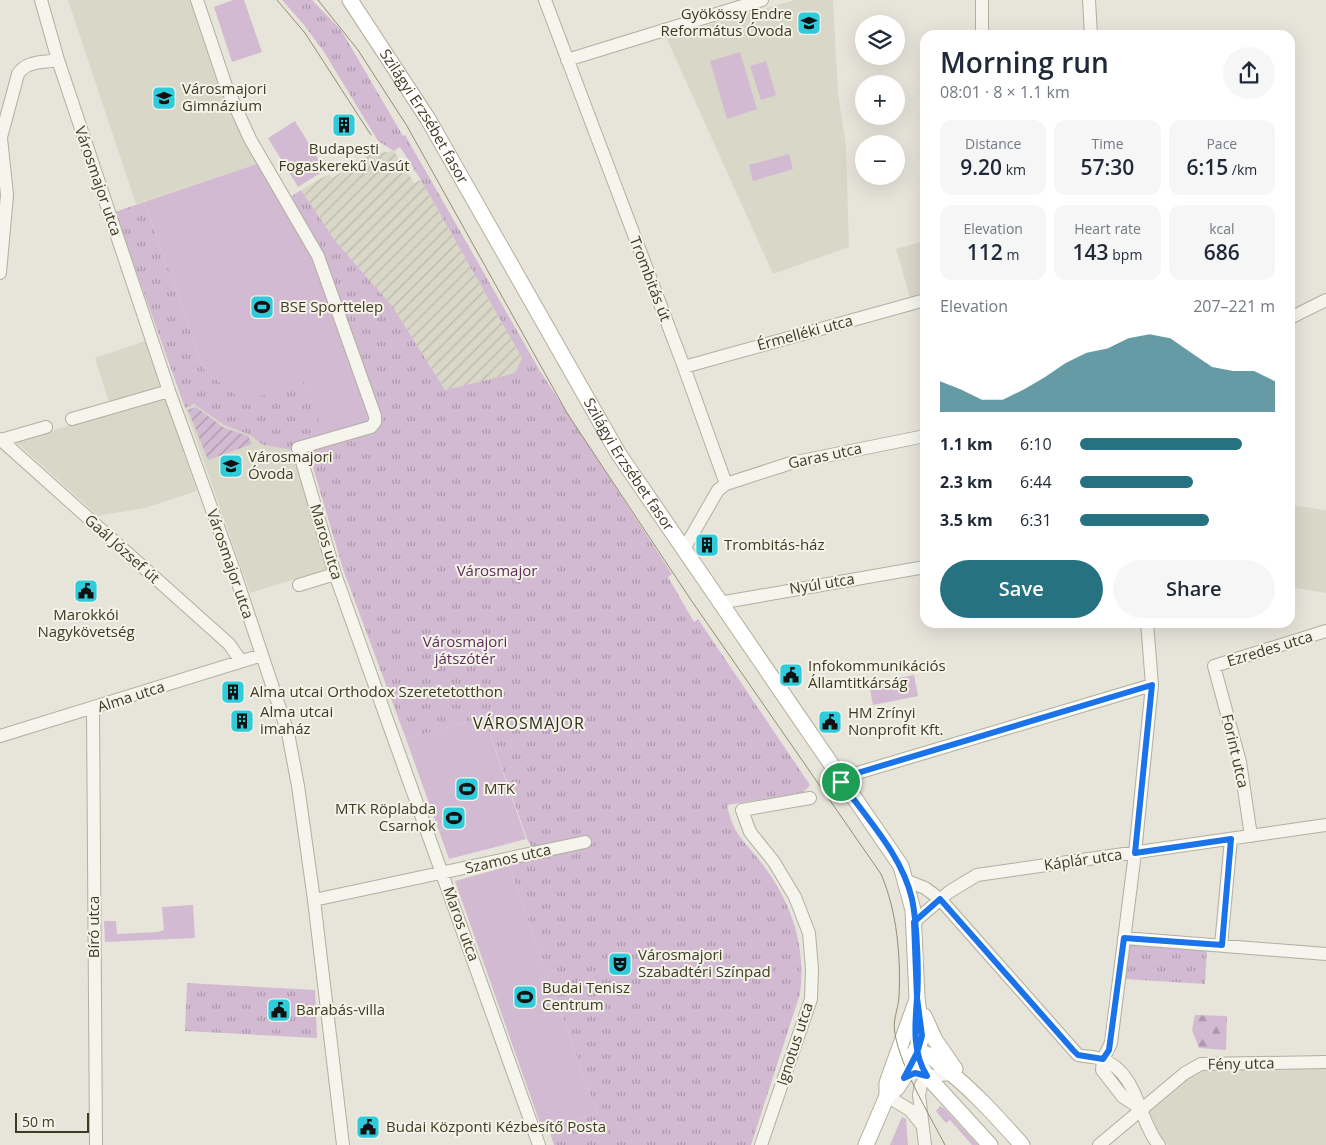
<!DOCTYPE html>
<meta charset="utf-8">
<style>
:root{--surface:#fff;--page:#f6f6f7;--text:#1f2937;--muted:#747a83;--accent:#267281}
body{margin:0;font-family:"Open Sans",sans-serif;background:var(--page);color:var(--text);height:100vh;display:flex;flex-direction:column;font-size:19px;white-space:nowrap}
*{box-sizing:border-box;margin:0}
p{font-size:16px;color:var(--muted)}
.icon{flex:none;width:28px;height:28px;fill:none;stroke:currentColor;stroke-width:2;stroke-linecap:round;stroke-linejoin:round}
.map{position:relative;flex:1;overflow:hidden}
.drawer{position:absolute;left:920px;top:30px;width:375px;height:598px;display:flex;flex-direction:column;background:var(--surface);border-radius:15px;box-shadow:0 5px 20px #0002}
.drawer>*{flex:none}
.tools{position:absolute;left:855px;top:15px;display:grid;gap:10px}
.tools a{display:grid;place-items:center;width:50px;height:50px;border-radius:50%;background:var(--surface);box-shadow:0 5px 20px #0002;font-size:25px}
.scale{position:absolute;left:15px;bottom:12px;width:74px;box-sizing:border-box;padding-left:5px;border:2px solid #3e3b23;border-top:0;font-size:14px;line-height:18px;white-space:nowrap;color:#3e3b23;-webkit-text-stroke:4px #f5f3e9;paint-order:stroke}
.pin{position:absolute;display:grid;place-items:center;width:42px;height:42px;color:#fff;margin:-21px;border:2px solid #fff;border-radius:50%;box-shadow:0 1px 5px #0007}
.round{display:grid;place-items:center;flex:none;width:52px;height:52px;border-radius:26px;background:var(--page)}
.overview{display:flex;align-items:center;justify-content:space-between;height:85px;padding:0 20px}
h1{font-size:28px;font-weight:600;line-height:38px}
.figures{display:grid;grid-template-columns:repeat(3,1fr);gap:8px;height:85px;padding:5px 20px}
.figures div{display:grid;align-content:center;border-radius:12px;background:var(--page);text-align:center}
.figures b{font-size:21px;font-weight:600}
.figures small{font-size:14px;font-weight:400}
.figures p{font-size:14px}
.chart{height:140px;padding:10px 20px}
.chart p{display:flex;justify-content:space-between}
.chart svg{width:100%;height:90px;margin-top:5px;fill:var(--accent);opacity:.7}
.action{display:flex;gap:10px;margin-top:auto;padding:10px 20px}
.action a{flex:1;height:58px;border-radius:30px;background:var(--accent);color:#fff;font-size:20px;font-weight:600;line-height:58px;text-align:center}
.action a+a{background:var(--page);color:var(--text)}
ul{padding:0 20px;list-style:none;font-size:16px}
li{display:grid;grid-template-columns:80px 60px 1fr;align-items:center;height:38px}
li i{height:12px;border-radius:6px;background:var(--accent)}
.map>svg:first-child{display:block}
.built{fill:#d9d7c8}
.industrial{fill:url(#industrial-furrows)}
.grass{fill:#d1bad2}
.forest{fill:url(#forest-firs)}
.park{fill:url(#park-tufts)}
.garden{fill:url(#garden-furrows)}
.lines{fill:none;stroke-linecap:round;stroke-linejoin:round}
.minor-casing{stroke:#b1af9f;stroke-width:14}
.major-casing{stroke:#b4af98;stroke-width:17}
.minor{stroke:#f5f4ed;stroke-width:12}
.major{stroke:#fff;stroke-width:15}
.tram{stroke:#928d72;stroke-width:1}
.route-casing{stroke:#fff;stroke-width:10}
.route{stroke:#1a73e8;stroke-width:6}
.labels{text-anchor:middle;stroke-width:4;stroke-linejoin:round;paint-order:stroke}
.poi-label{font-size:15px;fill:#3e3b23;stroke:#f5f3e9;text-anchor:start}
.street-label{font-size:15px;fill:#3e3b23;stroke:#f5f3e9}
.park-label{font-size:15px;fill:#5b2f58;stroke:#f5f3e9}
.neighbourhood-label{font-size:16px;letter-spacing:1px;fill:#2e2c16;stroke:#f5f3e9}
</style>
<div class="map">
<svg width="1326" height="1145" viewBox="0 0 1326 1145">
<defs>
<pattern id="industrial-furrows" width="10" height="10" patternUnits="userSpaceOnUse" patternTransform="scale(1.25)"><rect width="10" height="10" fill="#d9d7c8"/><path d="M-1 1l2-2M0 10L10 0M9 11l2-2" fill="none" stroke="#bbb9ac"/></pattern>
<pattern id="forest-firs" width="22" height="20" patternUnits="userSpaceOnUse" patternTransform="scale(1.25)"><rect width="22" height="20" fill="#d1bad2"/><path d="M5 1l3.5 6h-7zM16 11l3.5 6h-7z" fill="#ab98aa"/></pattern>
<pattern id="park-tufts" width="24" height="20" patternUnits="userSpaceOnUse" patternTransform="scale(1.25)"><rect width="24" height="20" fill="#d1bad2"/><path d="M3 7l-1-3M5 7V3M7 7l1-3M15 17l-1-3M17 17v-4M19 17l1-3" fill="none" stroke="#ab98aa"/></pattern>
<pattern id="garden-furrows" width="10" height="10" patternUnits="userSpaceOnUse" patternTransform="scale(1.25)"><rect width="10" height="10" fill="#d1bad2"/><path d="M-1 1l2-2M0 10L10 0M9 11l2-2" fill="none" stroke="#ab98aa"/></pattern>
</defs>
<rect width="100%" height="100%" fill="#e7e5da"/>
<path class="built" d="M 68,0 L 190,0 L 219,80 L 260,163 L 136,204 Z
M 795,0 L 833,0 L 838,93 L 846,146 L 849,247 L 773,274 L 666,37 Z
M 924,241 L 925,293 L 910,297 L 896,249 Z
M 145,341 L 197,491 L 145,508 L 98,516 L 16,442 L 112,412 L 95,358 Z
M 194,404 L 224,425 L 250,435 L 263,445 L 292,450 L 327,569 L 250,593 L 185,408 Z
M 1290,505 L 1326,510 L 1326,593 L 1290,587 Z
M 1205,1057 L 1326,1057 L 1326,1145 L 1168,1145 L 1158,1134 L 1149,1110 L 1152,1094 L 1191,1062 Z"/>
<path class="industrial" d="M 394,151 L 414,183 L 421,180 L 522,358 L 515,373 L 445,390 L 393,307 L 336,242 L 301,190 L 329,174 L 332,178 L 371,154 Z"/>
<path class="grass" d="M 233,0 L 244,0 L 262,52 L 232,62 L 214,7 Z
M 740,52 L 757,109 L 727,119 L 710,61 Z
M 766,61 L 776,95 L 761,100 L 750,66 Z
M 295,121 L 325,170 L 298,187 L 268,138 Z
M 789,154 L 793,169 L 753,181 L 749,165 Z
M 260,163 L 289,198 L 380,420 L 324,438 L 305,382 L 243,402 L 205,371 L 144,202 Z
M 914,675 L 918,696 L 873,705 L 869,684 Z
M 484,717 L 526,839 L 449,859 L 406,739 Z
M 509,866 L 597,1113 L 543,1132 L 455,881 Z
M 193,905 L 195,938 L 105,942 L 104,921 L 116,921 L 117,934 L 159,932 L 164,930 L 162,907 Z
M 940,1106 L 944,1108 L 978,1145 L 972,1145 L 950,1120 L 946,1123 L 936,1111 Z
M 902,1117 L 906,1119 L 908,1145 L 890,1145 Z"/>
<path class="forest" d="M 1195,1015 L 1227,1016 L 1226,1050 L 1199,1048 L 1192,1030 Z"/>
<path class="park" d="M 282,0 L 312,0 L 341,30 L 403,136 L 405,135 L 540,371 L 672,574 L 668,577 L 694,622 L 698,619 L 810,785 L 804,792 L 727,805 C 734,839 748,843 766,869 C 793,906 806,949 800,994 L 751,1145 L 554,1145 L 549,1130 L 597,1113 L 509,866 L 556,854 L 532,848 L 527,839 L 484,717 L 406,739 L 343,569 L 307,447 L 292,450 L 263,445 L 250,435 L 224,425 L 194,404 L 185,408 L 115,212 L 144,202 L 205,371 L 243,401 L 305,382 L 325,438 L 375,422 L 289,198 L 301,190 L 336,242 L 393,307 L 445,390 L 515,373 L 522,358 L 421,180 L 400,147 L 394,151 L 378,141 L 324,52 L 304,25 Z
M 1129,943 L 1207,948 L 1205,984 L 1125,979 Z
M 187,983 L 315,990 L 317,1038 L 185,1031 Z"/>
<path class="garden" d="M 196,407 L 224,428 L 248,436 L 252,444 L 208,460 L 188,410 Z"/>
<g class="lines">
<g class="minor-casing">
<path id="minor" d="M 41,0 L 58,60 L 169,391 L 233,568 L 288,733 L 298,786 L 314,900 L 343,1145
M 197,0 L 226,86 L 250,139 L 318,256 L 375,416 L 375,422 L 371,427 L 298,448 L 335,574 L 539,1145
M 545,0 L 684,367 L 726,484
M 982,0 L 982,35
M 1089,0 L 1091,35
M 567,60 L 762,0
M 0,141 L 18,74 C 27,60 43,63 58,60
M 0,273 L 7,195 L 1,138
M 1290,318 L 1326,300
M 684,367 L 925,300
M 72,419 L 169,391
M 0,439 L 229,644 L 241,661
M 1,440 L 46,427
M 684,549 L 718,490 L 726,484 L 791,463 L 925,436
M 299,585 L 335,574
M 719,603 L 925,567
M 93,709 L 96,1145
M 0,736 L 262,655
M 841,782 L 854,774 L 1152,685
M 1251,836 L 1240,762 L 1214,666 L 1326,631
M 905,880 L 925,888 L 940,899 L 1078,1055 C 1086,1057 1094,1056 1101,1059 C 1139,1072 1138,1121 1159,1145
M 314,900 L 585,842
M 914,922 L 949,892 L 977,875 L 1326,825
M 1124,938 L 1326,954
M 1221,945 L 1231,839
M 887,1096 L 910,1110 L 922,1125
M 1143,1110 L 1123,1097 L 1102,1070 L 1103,1059 L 1111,1043 L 1135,853 L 1152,685 L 1147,622
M 761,1145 L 811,999 L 812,969 L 809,933 L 795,897 L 774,862 L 750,832 L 742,810 L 810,798
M 925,1145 L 919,1095 L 921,1085 L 927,1076 L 953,1074
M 1099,1145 L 1185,1073 L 1201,1064 L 1326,1062"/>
</g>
<g class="major-casing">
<g id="major">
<path id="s1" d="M 350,0 L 428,119 L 618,453 L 901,866 L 913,910 L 917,998 L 922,1036 L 917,1053 L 908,1071 L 897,1088 L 887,1096 L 866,1145"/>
<path d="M 924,1016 L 935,1040 L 955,1069"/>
<path d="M 916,1049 L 921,1066 L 927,1076 L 990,1145"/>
<path d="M 892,1069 C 901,1061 913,1050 926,1054 C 932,1056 937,1062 942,1066 C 972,1089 997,1117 1022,1145"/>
<path d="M 887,1096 L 887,1083 L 916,1002"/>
</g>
</g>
<use href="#minor" class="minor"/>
<use href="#major" class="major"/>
<path class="tram" d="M 277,0 L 305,33 L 371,135
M 318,0 L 358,50 L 407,126 L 567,413 L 691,600 L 881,874 C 897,911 901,957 899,997 C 898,1010 892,1021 895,1034 C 901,1068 929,1114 945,1145"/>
</g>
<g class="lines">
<g class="route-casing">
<path id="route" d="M 841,782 C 867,819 902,855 912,899 C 917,923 919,974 917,998 C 915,1025 912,1052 927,1076 L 915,1073 L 904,1078 L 917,1053 L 922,1036 L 917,998 L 914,922 L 940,899 L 1073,1050 L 1078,1055 L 1103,1059 L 1109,1050 L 1124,938 L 1222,945 L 1231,839 L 1135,853 L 1152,685 L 854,774 L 841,782"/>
</g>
<use href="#route" class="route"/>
</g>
<defs>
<g id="school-square" transform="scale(1.25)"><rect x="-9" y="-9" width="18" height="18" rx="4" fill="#2fcbdb" stroke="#f5f3e9"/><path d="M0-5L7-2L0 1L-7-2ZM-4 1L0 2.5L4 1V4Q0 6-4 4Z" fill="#111"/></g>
<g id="building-square" transform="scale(1.25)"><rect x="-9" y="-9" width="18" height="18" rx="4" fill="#2fcbdb" stroke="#f5f3e9"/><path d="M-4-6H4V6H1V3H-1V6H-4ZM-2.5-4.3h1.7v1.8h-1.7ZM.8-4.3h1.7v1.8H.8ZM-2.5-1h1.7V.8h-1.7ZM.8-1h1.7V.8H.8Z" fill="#111"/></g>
<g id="stadium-square" transform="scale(1.25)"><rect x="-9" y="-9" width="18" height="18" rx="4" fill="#2fcbdb" stroke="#f5f3e9"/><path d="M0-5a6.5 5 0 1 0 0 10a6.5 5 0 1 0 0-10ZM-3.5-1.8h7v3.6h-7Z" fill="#111"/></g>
<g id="civic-square" transform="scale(1.25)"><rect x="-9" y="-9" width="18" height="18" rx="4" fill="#2fcbdb" stroke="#f5f3e9"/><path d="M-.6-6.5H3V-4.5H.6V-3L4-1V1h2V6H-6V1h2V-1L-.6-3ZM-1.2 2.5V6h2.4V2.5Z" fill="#111"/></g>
<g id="theatre-square" transform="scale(1.25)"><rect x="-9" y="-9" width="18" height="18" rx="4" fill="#2fcbdb" stroke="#f5f3e9"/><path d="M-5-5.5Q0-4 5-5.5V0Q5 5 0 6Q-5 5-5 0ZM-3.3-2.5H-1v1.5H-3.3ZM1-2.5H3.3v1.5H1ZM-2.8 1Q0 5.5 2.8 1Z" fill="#111"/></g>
</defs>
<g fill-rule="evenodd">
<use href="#school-square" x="809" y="23"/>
<use href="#school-square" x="164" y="98"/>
<use href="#building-square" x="344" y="125"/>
<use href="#stadium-square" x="262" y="307"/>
<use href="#school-square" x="231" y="466"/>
<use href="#building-square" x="707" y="545"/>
<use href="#civic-square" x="86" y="591"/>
<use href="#civic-square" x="791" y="675"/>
<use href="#building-square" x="233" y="692"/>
<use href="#building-square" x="242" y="721"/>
<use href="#civic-square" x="830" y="722"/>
<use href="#stadium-square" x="467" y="789"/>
<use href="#stadium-square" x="454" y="818"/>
<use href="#theatre-square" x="620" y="964"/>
<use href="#stadium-square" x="525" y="997"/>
<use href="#civic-square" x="279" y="1010"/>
<use href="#civic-square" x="368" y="1127"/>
</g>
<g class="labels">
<g class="poi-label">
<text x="792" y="19" text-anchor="end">Gyökössy Endre<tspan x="792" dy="17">Református Óvoda</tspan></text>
<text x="182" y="94">Városmajori<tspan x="182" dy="17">Gimnázium</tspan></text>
<text x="344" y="154" text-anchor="middle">Budapesti<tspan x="344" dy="17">Fogaskerekű Vasút</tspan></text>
<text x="280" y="312">BSE Sporttelep</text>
<text x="248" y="462">Városmajori<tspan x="248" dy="17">Óvoda</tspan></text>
<text x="724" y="550">Trombitás-ház</text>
<text x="86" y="620" text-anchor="middle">Marokkói<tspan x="86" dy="17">Nagykövetség</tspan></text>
<text x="808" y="671">Infokommunikációs<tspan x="808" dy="17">Államtitkárság</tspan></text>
<text x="250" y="697">Alma utcai Orthodox Szeretetotthon</text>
<text x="260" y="717">Alma utcai<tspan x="260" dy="17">imaház</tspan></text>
<text x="848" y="718">HM Zrínyi<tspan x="848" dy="17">Nonprofit Kft.</tspan></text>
<text x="484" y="794">MTK</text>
<text x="436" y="814" text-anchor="end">MTK Röplabda<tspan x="436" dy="17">Csarnok</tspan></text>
<text x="638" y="960">Városmajori<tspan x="638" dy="17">Szabadtéri Színpad</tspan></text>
<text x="542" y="993">Budai Tenisz<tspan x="542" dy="17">Centrum</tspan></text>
<text x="296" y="1015">Barabás-villa</text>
<text x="386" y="1132">Budai Központi Kézbesítő Posta</text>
</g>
<g class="street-label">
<text dy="5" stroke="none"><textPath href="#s1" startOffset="138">Szilágyi Erzsébet fasor</textPath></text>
<text transform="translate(98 181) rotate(71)" y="5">Városmajor utca</text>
<text transform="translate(650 279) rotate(69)" y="5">Trombitás út</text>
<text transform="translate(805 333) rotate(-15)" y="5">Érmelléki utca</text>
<text transform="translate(825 456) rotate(-12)" y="5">Garas utca</text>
<text dy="5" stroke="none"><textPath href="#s1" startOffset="542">Szilágyi Erzsébet fasor</textPath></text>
<text transform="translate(326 542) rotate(73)" y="5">Maros utca</text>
<text transform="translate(122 549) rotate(42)" y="5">Gaál József út</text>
<text transform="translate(230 564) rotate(71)" y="5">Városmajor utca</text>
<text transform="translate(822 584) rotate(-9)" y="5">Nyúl utca</text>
<text transform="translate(1270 649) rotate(-17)" y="5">Ezredes utca</text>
<text transform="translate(131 697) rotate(-18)" y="5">Alma utca</text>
<text transform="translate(1235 751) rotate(77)" y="5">Forint utca</text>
<text transform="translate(508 859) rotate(-13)" y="5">Szamos utca</text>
<text transform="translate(1083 860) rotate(-8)" y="5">Káplár utca</text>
<text transform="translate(461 924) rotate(70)" y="5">Maros utca</text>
<text transform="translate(94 927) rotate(-90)" y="5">Bíró utca</text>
<text transform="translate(795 1044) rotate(-72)" y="5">Ignotus utca</text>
<text transform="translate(1241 1064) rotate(-1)" y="5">Fény utca</text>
</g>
<g class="park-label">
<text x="497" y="576">Városmajor</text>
<text x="465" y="647">Városmajori<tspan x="465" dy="17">játszótér</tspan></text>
</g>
<g class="neighbourhood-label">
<text x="529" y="729">VÁROSMAJOR</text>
</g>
</g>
</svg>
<div class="tools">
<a><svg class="icon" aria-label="layers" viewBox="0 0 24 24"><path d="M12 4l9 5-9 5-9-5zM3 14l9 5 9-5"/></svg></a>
<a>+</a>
<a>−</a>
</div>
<div class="scale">50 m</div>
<div class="pin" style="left:841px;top:782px;background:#1e9e55"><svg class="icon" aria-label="arrive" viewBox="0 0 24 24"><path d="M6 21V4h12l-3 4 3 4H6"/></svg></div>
<section class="drawer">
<div class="overview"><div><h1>Morning run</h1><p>08:01 · 8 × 1.1 km</p></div><a class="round"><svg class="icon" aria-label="share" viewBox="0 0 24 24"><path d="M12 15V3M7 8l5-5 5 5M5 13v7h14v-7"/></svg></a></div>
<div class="figures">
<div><p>Distance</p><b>9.20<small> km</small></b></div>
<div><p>Time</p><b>57:30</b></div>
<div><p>Pace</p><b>6:15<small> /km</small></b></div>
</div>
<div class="figures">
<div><p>Elevation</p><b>112<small> m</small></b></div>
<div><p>Heart rate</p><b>143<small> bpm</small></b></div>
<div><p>kcal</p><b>686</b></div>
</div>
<div class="chart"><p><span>Elevation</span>207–221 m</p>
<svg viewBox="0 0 160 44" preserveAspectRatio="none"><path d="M0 44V29L10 33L20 38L30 38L40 33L50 27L60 20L70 15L80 13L90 8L100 6L110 8L120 15L130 22L140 24L150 24L160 29V44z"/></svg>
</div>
<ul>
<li><b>1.1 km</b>6:10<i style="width:83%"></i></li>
<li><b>2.3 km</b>6:44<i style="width:58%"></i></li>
<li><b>3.5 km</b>6:31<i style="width:66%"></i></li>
</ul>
<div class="action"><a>Save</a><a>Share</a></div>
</section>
</div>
